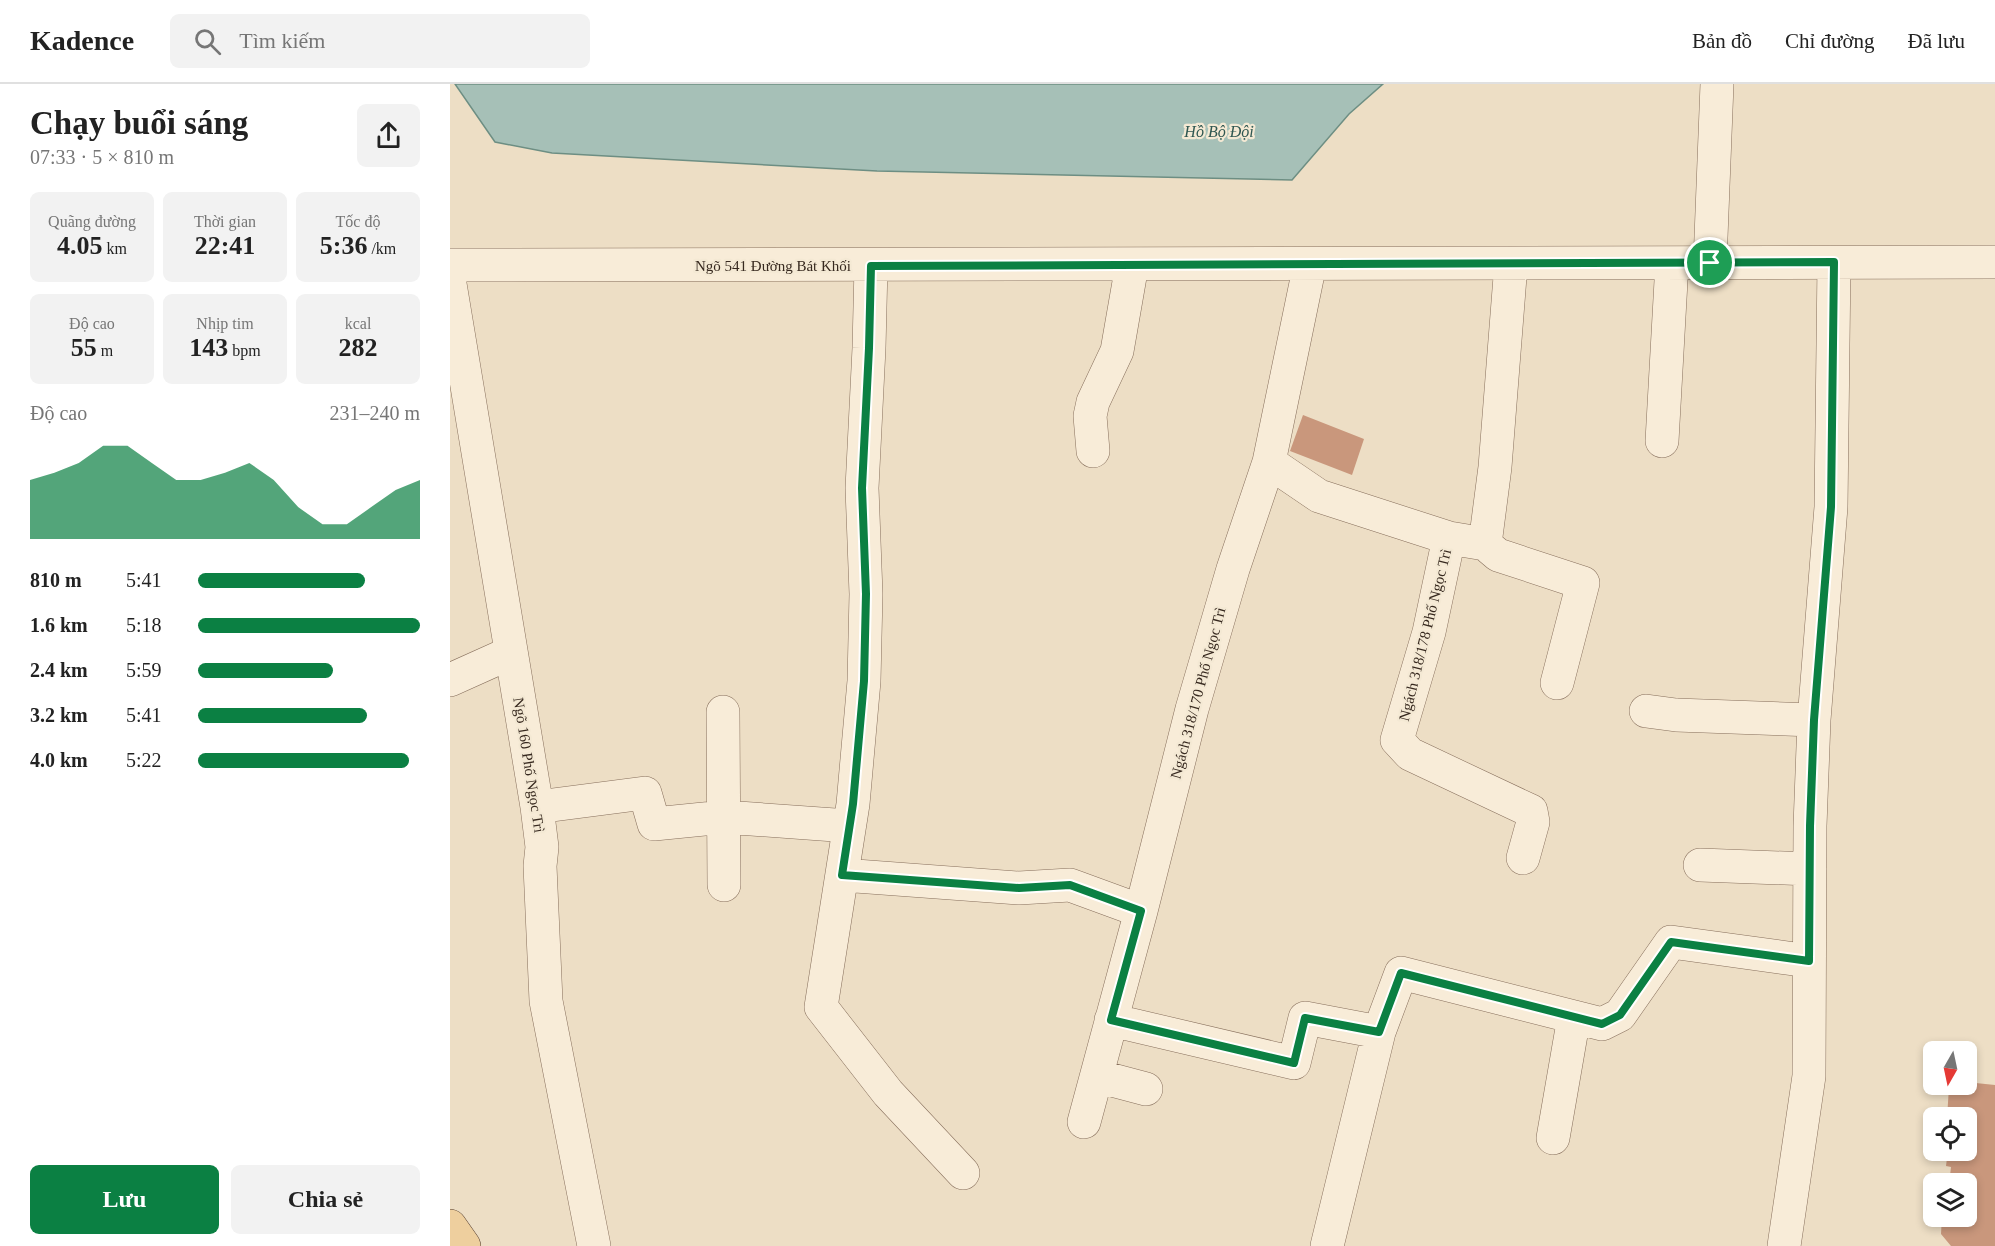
<!DOCTYPE html>
<html lang="vi">
<meta charset="utf-8">
<style>
:root{--surface:#fff;--page:#f2f2f2;--text:#222;--muted:#767676;--line:#e0e0e0;--accent:#0b8043}
body{margin:0;font-family:"Times New Roman",serif;background:var(--page);color:var(--text);height:100vh;display:flex;flex-direction:column;font-size:22px;white-space:nowrap}
*{box-sizing:border-box;margin:0}
p{font-size:20px;color:var(--muted)}
.icon{flex:none;width:33px;height:33px;fill:none;stroke:currentColor;stroke-width:2;stroke-linecap:round;stroke-linejoin:round}
.map{position:relative;flex:1;overflow:hidden}
.panel{display:flex;flex-direction:column;background:var(--surface);width:450px}
.panel>*{flex:none}
.needle{width:39px;rotate:189deg}
.buttons{position:absolute;left:1473px;top:957px;display:grid;gap:12px}
.buttons a{display:grid;place-items:center;width:54px;height:54px;border-radius:9px;background:var(--surface);box-shadow:0 3px 9px #0003;font-size:30px}
.pin{position:absolute;display:grid;place-items:center;width:51px;height:51px;color:#fff;margin:-26px;border:3px solid #fff;border-radius:50%;box-shadow:0 2px 6px #0007}
.round{display:grid;place-items:center;flex:none;width:63px;height:63px;border-radius:9px;background:var(--page)}
.headline{display:flex;align-items:center;justify-content:space-between;height:102px;padding:0 30px}
h1{font-size:33px;font-weight:700;line-height:45px}
.metrics{display:grid;grid-template-columns:repeat(3,1fr);gap:9px;height:102px;padding:6px 30px}
.metrics div{display:grid;align-content:center;border-radius:9px;background:var(--page);text-align:center}
.metrics b{font-size:26px;font-weight:700}
.metrics small{font-size:16px;font-weight:400}
.metrics p{font-size:16px}
.chart{height:168px;padding:12px 30px}
.chart p{display:flex;justify-content:space-between}
.chart svg{width:100%;height:108px;margin-top:6px;fill:var(--accent);opacity:.7}
.action{display:flex;gap:12px;margin-top:auto;padding:12px 30px}
.action a{flex:1;height:69px;border-radius:9px;background:var(--accent);color:#fff;font-size:24px;font-weight:700;line-height:69px;text-align:center}
.action a+a{background:var(--page);color:var(--text)}
ul{padding:0 30px;list-style:none;font-size:20px}
li{display:grid;grid-template-columns:96px 72px 1fr;align-items:center;height:45px}
li i{height:15px;border-radius:8px;background:var(--accent)}
header{display:flex;align-items:center;gap:36px;box-sizing:border-box;height:84px;padding:0 30px;background:var(--surface);border-bottom:2px solid var(--line)}
header strong{font-size:28px}
nav{display:flex;gap:33px;margin-inline-start:auto;font-size:21px}
.search{width:420px;height:54px;background:var(--page);display:flex;align-items:center;gap:15px;box-sizing:border-box;padding:0 21px;border-radius:9px;color:var(--muted);font-size:22px}
main{display:flex;flex:1;min-height:0}
.map>svg:first-child{display:block}
.water{fill:#a6c0b7;stroke:#6d8e83;stroke-width:1.5}
.building{fill:#c9977c}
.lines{fill:none;stroke-linecap:round;stroke-linejoin:round}
.minor-casing{stroke:#876f5c;stroke-width:34}
.major-casing{stroke:#553e30;stroke-width:34}
.minor{stroke:#f8ecd8;stroke-width:33}
.major{stroke:#eecf9e;stroke-width:33}
.route-casing{stroke:#fff;stroke-width:12}
.route{stroke:#0b8043;stroke-width:8}
.labels{text-anchor:middle;stroke-width:4.5;stroke-linejoin:round;paint-order:stroke}
.street-label{font-size:15px;fill:#37291f;stroke:#f4e9d4}
.water-label{font-size:16px;font-style:italic;fill:#2f5751;stroke:#f4e9d4}
</style>
<header>
<strong>Kadence</strong>
<div class="search"><svg class="icon" aria-label="search" viewBox="0 0 24 24"><circle cx="10" cy="10" r="6"/><path d="M15 15l6 6"/></svg>Tìm kiếm</div>
<nav><a>Bản đồ</a><a>Chỉ đường</a><a>Đã lưu</a></nav>
</header>
<main>
<section class="panel">
<div class="headline"><div><h1>Chạy buổi sáng</h1><p>07:33 · 5 × 810 m</p></div><a class="round"><svg class="icon" aria-label="share" viewBox="0 0 24 24"><path d="M12 15V3M7 8l5-5 5 5M5 13v7h14v-7"/></svg></a></div>
<div class="metrics">
<div><p>Quãng đường</p><b>4.05<small> km</small></b></div>
<div><p>Thời gian</p><b>22:41</b></div>
<div><p>Tốc độ</p><b>5:36<small> /km</small></b></div>
</div>
<div class="metrics">
<div><p>Độ cao</p><b>55<small> m</small></b></div>
<div><p>Nhịp tim</p><b>143<small> bpm</small></b></div>
<div><p>kcal</p><b>282</b></div>
</div>
<div class="chart"><p><span>Độ cao</span>231–240 m</p>
<svg viewBox="0 0 160 44" preserveAspectRatio="none"><path d="M0 44V20L10 17L20 13L30 6L40 6L50 13L60 20L70 20L80 17L90 13L100 20L110 31L120 38L130 38L140 31L150 24L160 20V44z"/></svg>
</div>
<ul>
<li><b>810 m</b>5:41<i style="width:75%"></i></li>
<li><b>1.6 km</b>5:18<i style="width:100%"></i></li>
<li><b>2.4 km</b>5:59<i style="width:61%"></i></li>
<li><b>3.2 km</b>5:41<i style="width:76%"></i></li>
<li><b>4.0 km</b>5:22<i style="width:95%"></i></li>
</ul>
<div class="action"><a>Lưu</a><a>Chia sẻ</a></div>
</section>
<div class="map">
<svg width="1545" height="1162" viewBox="0 0 1545 1162">
<rect width="100%" height="100%" fill="#eddec5"/>
<path class="water" d="M 5,0 L 933,0 L 899,30 L 842,96 L 427,87 L 102,69 L 45,58 Z"/>
<path class="building" d="M 853,331 L 914,355 L 902,391 L 840,367 Z
M 1516,998 L 1545,1001 L 1545,1162 L 1501,1162 L 1491,1150 L 1492,1132 L 1516,1132 L 1516,1100 L 1499,1100 L 1501,1083 L 1496,1082 L 1498,1066 L 1516,1066 L 1516,1034 L 1497,1034 L 1499,1003 L 1511,1004 L 1511,1000 L 1516,1000 Z"/>
<g class="lines">
<g class="minor-casing">
<path id="minor" d="M 1260,179 L 1267,0
M 1061,180 L 1045,383 L 1035,460 L 999,454 L 979,548 L 947,656 L 960,670 L 1081,727 L 1083,738 L 1073,774
M 0,181 L 1545,178
M 421,182 L 419,264 L 412,404 L 416,510 L 414,597 L 403,720 L 371,923 L 438,1009 L 513,1089
M 0,200 L 87,723 L 92,763 L 90,782 L 96,917 L 144,1162
M 1212,357 L 1222,179
M 643,367 L 640,332 L 643,318 L 667,267 L 682,181
M 819,378 L 869,412 L 999,454
M 1035,460 L 1048,471 L 1133,499 L 1107,599
M 0,596 L 60,569
M 1196,627 L 1226,631 L 1364,636
M 273,628 L 274,801
M 87,723 L 195,709 L 204,740 L 274,733 L 399,742
M 1250,781 L 1360,785
M 392,791 L 569,804 L 620,801 L 691,827
M 661,936 L 844,979 L 855,934 L 929,948 L 877,1162
M 929,948 L 951,889 L 1152,940 L 1170,931 L 1221,858 L 1359,877
M 647,992 L 696,1005
M 634,1038 L 691,827 L 742,625 L 783,485 L 819,378 L 860,180
M 1103,1054 L 1124,933
M 1334,1162 L 1359,992 L 1360,742 L 1364,636 L 1381,423 L 1384,179"/>
</g>
<g class="major-casing">
<path id="major" d="M 0,1142 L 14,1162"/>
</g>
<use href="#minor" class="minor"/>
<use href="#major" class="major"/>
</g>
<g class="lines">
<g class="route-casing">
<path id="route" d="M 1384,178 L 1381,423 L 1364,636 L 1360,742 L 1359,877 L 1221,858 L 1170,931 L 1152,940 L 951,889 L 929,948 L 855,934 L 844,979 L 661,936 L 691,827 L 620,801 L 569,804 L 392,791 L 403,720 L 414,597 L 416,510 L 412,404 L 419,264 L 421,182 Z"/>
</g>
<use href="#route" class="route"/>
</g>
<g class="labels">
<g class="street-label">
<text x="323" y="187">Ngõ 541 Đường Bát Khối</text>
<text transform="translate(975 551) rotate(-76)" y="5">Ngách 318/178 Phố Ngọc Trì</text>
<text transform="translate(748 609) rotate(-75)" y="5">Ngách 318/170 Phố Ngọc Trì</text>
<text transform="translate(79 681) rotate(81)" y="5">Ngõ 160 Phố Ngọc Trì</text>
</g>
<g class="water-label">
<text x="769" y="53">Hồ Bộ Đội</text>
</g>
</g>
</svg>
<div class="buttons">
<a><svg class="needle" viewBox="-14 -14 28 28"><path d="M0-13l5 13h-10z" fill="#e53935"/><path d="M0 13l5-13h-10z" fill="#767676"/></svg></a>
<a><svg class="icon" aria-label="locate" viewBox="0 0 24 24"><circle cx="12" cy="12" r="6"/><path d="M12 2v4M12 18v4M2 12h4M18 12h4"/></svg></a>
<a><svg class="icon" aria-label="layers" viewBox="0 0 24 24"><path d="M12 4l9 5-9 5-9-5zM3 14l9 5 9-5"/></svg></a>
</div>
<div class="pin" style="left:1260px;top:179px;background:#1e9e55"><svg class="icon" aria-label="arrive" viewBox="0 0 24 24"><path d="M6 21V4h12l-3 4 3 4H6"/></svg></div>
</div>
</main>
